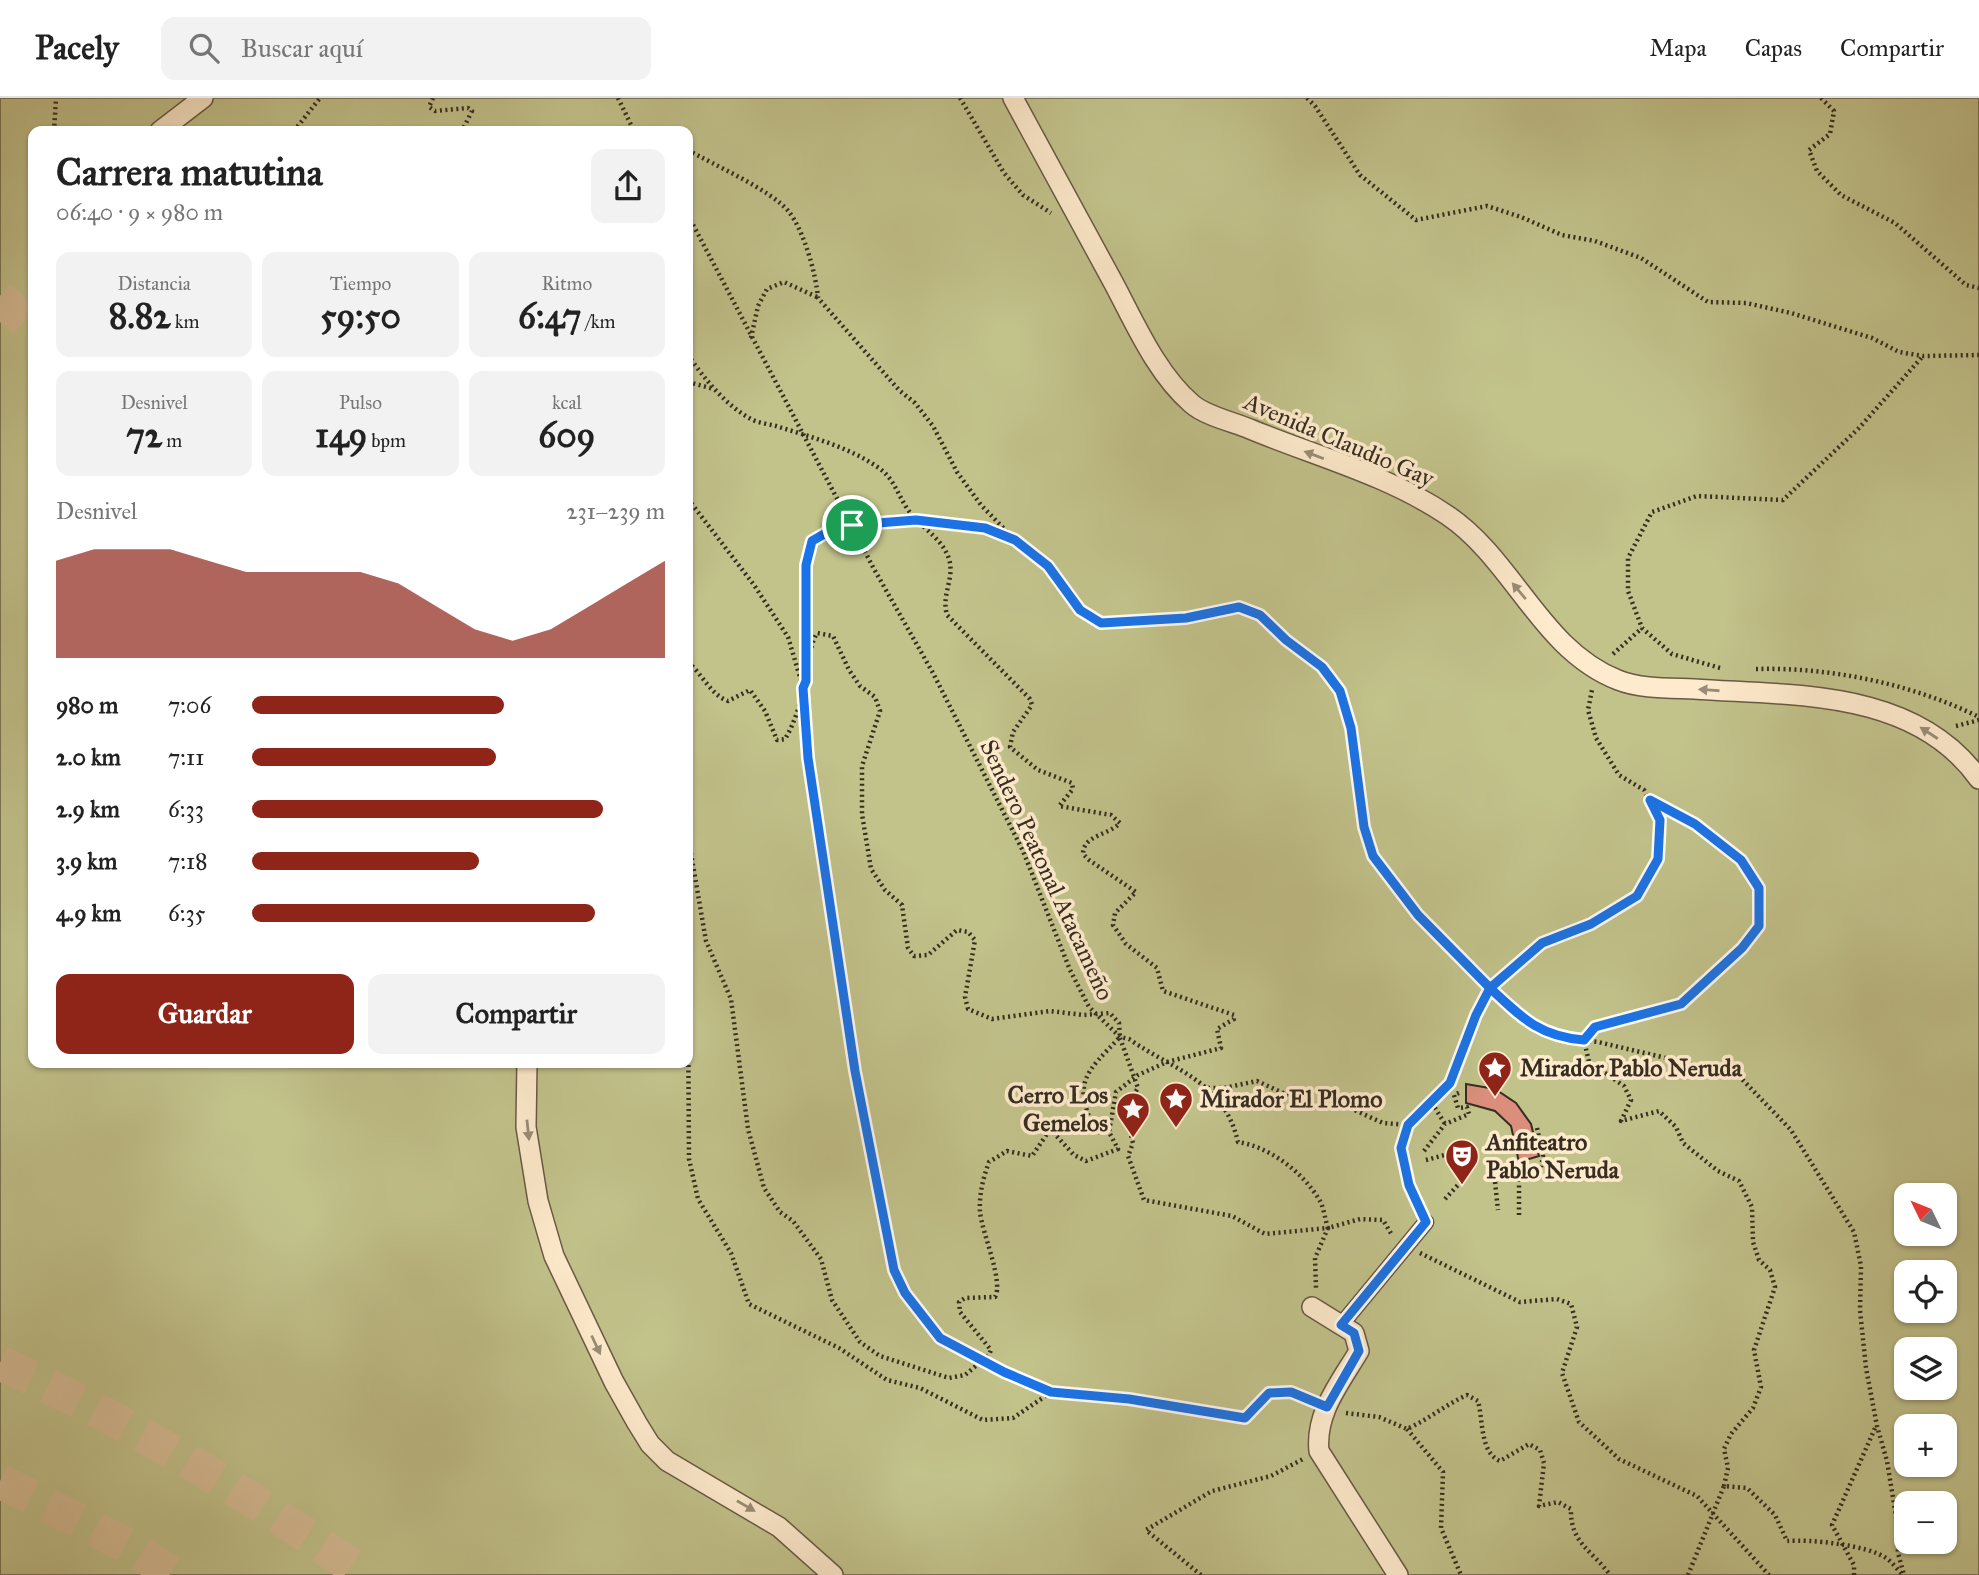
<!DOCTYPE html>
<html lang="es">
<meta charset="utf-8">
<style>
:root{--surface:#fff;--page:#f2f2f2;--text:#222;--muted:#767676;--line:#e0e0e0;--accent:#8f2418}
body{margin:0;font-family:"IM FELL Great Primer",serif;background:var(--page);color:var(--text);height:100vh;display:flex;flex-direction:column;font-size:26px;white-space:nowrap}
*{box-sizing:border-box;margin:0}
p{font-size:23px;color:var(--muted)}
.icon{flex:none;width:38px;height:38px;fill:none;stroke:currentColor;stroke-width:2;stroke-linecap:round;stroke-linejoin:round}
.map{position:relative;flex:1;overflow:hidden}
.details{position:absolute;left:28px;top:28px;width:665px;height:942px;display:flex;flex-direction:column;background:var(--surface);border-radius:14px;box-shadow:0 2px 5px #0004}
.details>*{flex:none}
.needle{width:46px;rotate:313deg}
.controls{position:absolute;left:1894px;top:1085px;display:grid;gap:14px}
.controls a{display:grid;place-items:center;width:63px;height:63px;border-radius:14px;background:var(--surface);box-shadow:0 2px 5px #0004;font-size:35px}
.pin{position:absolute;display:grid;place-items:center;width:60px;height:60px;color:#fff;margin:-30px;border:4px solid #fff;border-radius:50%;box-shadow:0 2px 7px #0007}
.round{display:grid;place-items:center;flex:none;width:74px;height:74px;border-radius:14px;background:var(--page)}
.head{display:flex;align-items:center;justify-content:space-between;height:119px;padding:0 28px}
h1{font-size:38px;font-weight:800;line-height:52px}
.metrics{display:grid;grid-template-columns:repeat(3,1fr);gap:10px;height:119px;padding:7px 28px}
.metrics div{display:grid;align-content:center;border-radius:14px;background:var(--page);text-align:center}
.metrics b{font-size:35px;font-weight:800}
.metrics small{font-size:19px;font-weight:400}
.metrics p{font-size:19px}
.chart{height:196px;padding:14px 28px}
.chart p{display:flex;justify-content:space-between}
.chart svg{width:100%;height:126px;margin-top:7px;fill:var(--accent);opacity:.7}
.action{display:flex;gap:14px;margin-top:auto;padding:14px 28px}
.action a{flex:1;height:80px;border-radius:14px;background:var(--accent);color:#fff;font-size:28px;font-weight:800;line-height:80px;text-align:center}
.action a+a{background:var(--page);color:var(--text)}
ul{padding:0 28px;list-style:none;font-size:23px}
li{display:grid;grid-template-columns:112px 84px 1fr;align-items:center;height:52px}
li i{height:18px;border-radius:9px;background:var(--accent)}
header{display:flex;align-items:center;gap:42px;box-sizing:border-box;height:98px;padding:0 35px;background:var(--surface);border-bottom:2px solid var(--line)}
header strong{font-size:33px}
nav{display:flex;gap:38px;margin-inline-start:auto;font-size:24px}
.search{width:490px;height:63px;background:var(--page);display:flex;align-items:center;gap:18px;box-sizing:border-box;padding:0 24px;border-radius:14px;color:var(--muted);font-size:26px}
.map>svg:first-child{display:block}
.green{fill:#c2c28b;stroke:#7c7856;stroke-width:2;fill-rule:evenodd}
.building{fill:#da8e7b;stroke:#362d21;stroke-width:2}
.lines{fill:none;stroke-linecap:round;stroke-linejoin:round}
.motorway-tunnel{stroke:#d6bc95;stroke-width:35;stroke-dasharray:35 18;stroke-linecap:butt}
.pedestrian-casing{stroke:#685a45;stroke-width:17}
.minor-casing{stroke:#685a45;stroke-width:22}
.path{stroke:#362d21;stroke-width:4.5;stroke-dasharray:2 3.5;stroke-linecap:butt}
.pedestrian{stroke:#feebcd;stroke-width:14}
.minor{stroke:#feebcd;stroke-width:19}
.oneway{fill:#9a8c77}
.route-casing{stroke:#fff;stroke-width:14}
.route{stroke:#1a73e8;stroke-width:9}
.labels{text-anchor:middle;stroke-width:7;stroke-linejoin:round;paint-order:stroke}
.street-label{font-size:24px;fill:#362d21;stroke:#feebcd}
.poi-label{font-size:24px;font-weight:bold;fill:#362d21;stroke:#feebcd;text-anchor:start}
</style>
<header>
<strong>Pacely</strong>
<div class="search"><svg class="icon" aria-label="search" viewBox="0 0 24 24"><circle cx="10" cy="10" r="6"/><path d="M15 15l6 6"/></svg>Buscar aquí</div>
<nav><a>Mapa</a><a>Capas</a><a>Compartir</a></nav>
</header>
<div class="map">
<svg width="1979" height="1477" viewBox="0 0 1979 1477">
<rect width="100%" height="100%" fill="#fee0b2"/>
<filter id="stains"><feTurbulence type="fractalNoise" baseFrequency=".00286" numOctaves="4"/><feColorMatrix values="0 0 0 0 .2 0 0 0 0 .09 0 0 0 0 .02 0 0 0 .5 -.17"/></filter>
<radialGradient id="worn" r=".72"><stop offset=".6" stop-color="#630" stop-opacity="0"/><stop offset="1" stop-color="#630" stop-opacity=".3"/></radialGradient>
<path class="green" d="M 0,0 L 1979,0 L 1979,1477 L 0,1477 ZM 33,33 L 688,33 L 688,964 L 33,964 ZM 1906,1097 L 1944,1097 L 1944,1136 L 1906,1136 ZM 1906,1174 L 1944,1174 L 1944,1213 L 1906,1213 ZM 1906,1251 L 1944,1251 L 1944,1290 L 1906,1290 ZM 1906,1328 L 1944,1328 L 1944,1367 L 1906,1367 ZM 1906,1405 L 1944,1405 L 1944,1444 L 1906,1444 Z"/>
<path class="building" d="M 1466,986 L 1495,991 L 1516,1005 L 1531,1026 L 1539,1058 L 1519,1064 L 1511,1028 L 1495,1013 L 1466,1005 Z"/>
<g class="lines">
<path class="motorway-tunnel" d="M 0,224 L 33,187
M 0,1265 C 129,1324 248,1395 364,1477
M 0,1383 L 128,1448 L 174,1477"/>
<g class="pedestrian-casing">
<path id="pedestrian" d="M 1341,1227 L 1426,1124"/>
</g>
<g class="minor-casing">
<path id="minor" d="M 1013,0 C 1046,61 1080,123 1113,184 C 1135,225 1156,275 1192,306 C 1206,318 1233,324 1250,331 C 1315,358 1388,377 1447,417 C 1514,462 1541,552 1618,582 C 1640,591 1670,590 1694,591 C 1792,598 1914,590 1979,681
M 160,33 L 203,0
M 527,964 L 526,1029 L 538,1103 L 554,1158 L 614,1284 L 637,1325 L 650,1346 L 667,1363 L 779,1429 L 833,1477
M 1312,1209 L 1354,1235 L 1359,1253 C 1340,1285 1315,1315 1319,1353 L 1398,1477"/>
</g>
<path class="path" d="M 433,0 L 429,9 L 435,13 L 468,10 L 472,13 L 462,33
M 618,0 L 634,33
M 960,0 L 1004,75 L 1023,97 L 1051,115
M 1307,0 L 1315,8 L 1360,77 L 1416,122 L 1487,108 L 1521,119 L 1562,137 L 1595,143 L 1641,160 L 1708,204 L 1746,205 L 1791,215 L 1872,240 L 1899,254 L 1923,258 L 1979,257
M 1821,0 L 1834,13 L 1830,36 L 1809,52 L 1817,73 L 1841,97 L 1895,125 L 1966,187 L 1979,190
M 54,33 L 56,0
M 294,33 L 320,0
M 625,33 L 640,33
M 688,52 C 712,66 773,93 789,114 C 804,133 816,176 818,200 L 899,292 L 915,305 L 933,328 L 957,374 L 981,407 L 1015,442 L 1048,468 L 1080,512 L 1101,525 L 1137,525 L 1186,520 L 1239,509 L 1260,517 L 1286,543 L 1322,569 L 1340,593 L 1351,630 L 1364,729 L 1373,758 L 1418,817 L 1512,911 L 1536,931 L 1562,940 L 1598,944 L 1738,977 L 1791,1032 L 1854,1134 L 1861,1168 L 1860,1212 L 1866,1270 L 1877,1328 L 1887,1363 L 1897,1424 L 1898,1455 L 1904,1477
M 688,117 L 874,471 L 933,575 L 1023,753 L 1070,872 L 1089,909 L 1120,939 L 1129,941 C 1175,973 1224,983 1238,1044 C 1270,1049 1303,1074 1320,1103 C 1324,1110 1325,1122 1328,1130 L 1360,1121 L 1383,1122 L 1392,1137
M 751,240 L 758,208 L 767,191 L 784,184 L 817,199
M 688,257 C 704,280 725,307 751,321 C 758,325 768,326 776,328 C 811,339 849,349 879,370 C 896,382 899,402 912,417 C 925,432 943,442 949,461 C 955,481 941,496 947,517 L 1030,601 L 1032,607 L 1013,634 L 1010,649 L 1038,672 L 1072,685 L 1073,691 L 1059,708 L 1111,717 L 1120,725 C 1109,737 1083,737 1083,756 L 1089,762 L 1136,794 L 1115,815 L 1113,827 L 1126,846 L 1157,870 L 1163,893 L 1234,917 L 1234,921 L 1217,931 L 1221,950 L 1167,964 L 1138,977 L 1116,994 L 1109,1034 L 1118,1051 L 1086,1063 L 1074,1057 L 1052,1033 L 1049,1033 L 1032,1058 L 1007,1053 L 989,1064 C 983,1080 979,1097 980,1114 C 982,1135 1004,1184 995,1199 L 965,1200 L 959,1204 L 960,1214 L 991,1252 L 989,1257 L 965,1277 L 949,1280 L 880,1258 L 860,1244 L 832,1202 L 821,1161 L 793,1123 L 780,1114 L 764,1090 L 748,1031 L 731,901 L 706,843 L 688,738 L 688,670
M 688,284 L 714,291
M 688,401 L 754,487 L 788,539 L 805,596 L 808,660 L 855,973 L 894,1172 L 905,1195 L 940,1239 L 1004,1274 L 1051,1294 L 1129,1301 L 1245,1320 L 1269,1295 L 1291,1294 L 1309,1301
M 1613,556 L 1642,530
M 806,560 L 806,466 L 812,443 L 838,428 L 916,422 L 985,430 L 1011,440
M 688,564 C 702,576 711,597 728,603 L 750,592 L 765,613 L 777,642 L 785,641 C 795,625 801,602 806,584 C 810,566 808,551 817,535 L 833,538 L 849,572 L 860,588 L 875,599 L 880,613 L 862,668 L 862,716 L 871,771 L 885,792 L 902,807 L 908,850 L 914,858 L 928,857 L 957,832 L 968,834 L 975,842 L 965,899 L 968,911 L 992,921 L 1050,913 L 1083,917 L 1110,915 L 1119,925 L 1120,939 C 1086,975 1071,984 1096,1034 L 1109,1034
M 1720,570 L 1672,556 L 1642,530 L 1628,493 L 1628,460 L 1652,414 L 1697,398 L 1783,402 L 1859,330 L 1923,258
M 1756,571 C 1831,569 1912,586 1979,619
M 1956,628 L 1979,622
M 1650,702 L 1695,726 L 1741,762 L 1760,790 L 1759,829 L 1742,850 L 1681,906 L 1595,929 L 1584,942 L 1589,964 L 1624,988 L 1631,1002 L 1621,1023 L 1659,1013 L 1676,1029 L 1683,1045 L 1718,1073 L 1739,1083 L 1752,1109 L 1753,1144 L 1759,1162 L 1770,1172 L 1775,1189 L 1754,1252 L 1761,1289 L 1753,1310 L 1731,1336 L 1724,1351 L 1728,1370 L 1724,1388
M 688,901 L 689,1061 L 698,1101 L 731,1155 L 749,1206 L 839,1250 L 887,1282 L 920,1290 L 983,1322 L 1013,1320 L 1050,1295
M 1120,940 L 1138,990 L 1127,1007 L 1127,1022 L 1133,1045 L 1128,1058 L 1144,1102 L 1232,1118 L 1265,1136 L 1328,1130 L 1315,1160 L 1316,1190
M 1208,990 L 1224,990 L 1257,983 L 1294,1000 L 1305,993 L 1332,995 L 1350,1010 L 1383,1025 L 1408,1027
M 1432,1005 L 1445,1026
M 1537,1030 L 1543,1058 L 1541,1069
M 1424,1053 L 1445,1026 L 1469,1016 L 1467,1009 L 1458,1010 L 1454,997 L 1461,994
M 1426,1062 L 1452,1055
M 1495,1084 L 1498,1112
M 1445,1101 L 1468,1076
M 1419,1110 L 1409,1087 L 1401,1050 L 1408,1027 L 1450,985 L 1476,917 L 1491,890 L 1542,845 L 1591,826 L 1637,798 L 1658,761 L 1660,722 L 1644,692 L 1619,677 L 1596,640 L 1588,612 L 1592,592
M 1519,1117 L 1519,1080 L 1522,1067
M 1420,1155 L 1520,1204 L 1557,1201 L 1571,1206 L 1577,1229 L 1562,1275 L 1579,1324 L 1619,1361 L 1697,1398 L 1769,1477
M 1346,1315 L 1379,1319 L 1407,1331 C 1429,1321 1445,1307 1467,1297 L 1478,1303 C 1483,1321 1480,1355 1500,1363 L 1529,1346 L 1540,1352 L 1544,1365 L 1539,1408 L 1558,1404 L 1571,1411 C 1570,1445 1592,1452 1610,1477
M 1407,1331 L 1443,1374 L 1441,1430 L 1461,1477
M 1201,1477 L 1146,1432 L 1212,1393 L 1271,1378 L 1303,1361
M 1688,1477 L 1724,1388 L 1747,1390 L 1775,1417 L 1787,1443 C 1810,1441 1867,1447 1886,1460 C 1892,1464 1897,1471 1902,1476
M 1854,1477 L 1854,1467 L 1832,1427 L 1876,1328"/>
<use href="#pedestrian" class="pedestrian"/>
<use href="#minor" class="minor"/>
</g>
<defs><path id="oneway-solid" d="M-6-.8H1V-3.2L6.5 0L1 3.2V.8H-6Z" transform="scale(1.75)"/></defs>
<g class="oneway">
<use href="#oneway-solid" transform="translate(1314 357) rotate(-159)"/>
<use href="#oneway-solid" transform="translate(1519 493) rotate(-130)"/>
<use href="#oneway-solid" transform="translate(1709 592) rotate(-176)"/>
<use href="#oneway-solid" transform="translate(1929 635) rotate(-147)"/>
<use href="#oneway-solid" transform="translate(528 1032) rotate(84)"/>
<use href="#oneway-solid" transform="translate(596 1247) rotate(65)"/>
<use href="#oneway-solid" transform="translate(746 1408) rotate(30)"/>
</g>
<g class="lines">
<g class="route-casing">
<path id="route" d="M 852,427 L 838,428 L 812,443 L 806,467 L 806,583 L 803,590 L 808,660 L 855,973 L 894,1172 L 905,1195 L 940,1240 L 1004,1274 L 1051,1294 L 1129,1301 L 1245,1320 L 1269,1295 L 1291,1294 L 1327,1309 L 1359,1253 L 1354,1235 L 1341,1227 L 1426,1124 L 1409,1087 L 1401,1050 L 1408,1027 L 1450,985 L 1476,917 L 1490,890 C 1522,920 1539,938 1584,942 L 1595,929 L 1681,906 L 1742,850 L 1759,828 L 1759,790 L 1741,762 L 1695,726 L 1650,702 L 1660,722 L 1658,761 L 1637,798 L 1591,826 L 1542,845 L 1490,890 L 1418,817 L 1373,758 L 1364,729 L 1351,630 L 1340,593 L 1322,569 L 1286,542 L 1260,517 L 1239,509 L 1186,520 L 1101,525 L 1080,512 L 1048,468 L 1015,442 L 985,430 L 916,422 L 852,427"/>
</g>
<use href="#route" class="route"/>
</g>
<defs>
<g id="sight-pin" transform="scale(1.75)"><path d="M0 17L-7.5 6A9.5 9.5 0 1 1 7.5 6Z" fill="#8f2418" stroke="#feebcd"/><path d="M0-6L1.8-2.2L6-1.7L2.9 1.2L3.7 5.4L0 3.3L-3.7 5.4L-2.9 1.2L-6-1.7L-1.8-2.2Z" fill="#fff"/></g>
<g id="theatre-pin" transform="scale(1.75)"><path d="M0 17L-7.5 6A9.5 9.5 0 1 1 7.5 6Z" fill="#8f2418" stroke="#feebcd"/><path d="M-5-5.5Q0-4 5-5.5V0Q5 5 0 6Q-5 5-5 0ZM-3.3-2.5H-1v1.5H-3.3ZM1-2.5H3.3v1.5H1ZM-2.8 1Q0 5.5 2.8 1Z" fill="#fff"/></g>
</defs>
<g fill-rule="evenodd">
<use href="#sight-pin" x="1495" y="970"/>
<use href="#sight-pin" x="1176" y="1001"/>
<use href="#sight-pin" x="1133" y="1011"/>
<use href="#theatre-pin" x="1462" y="1058"/>
</g>
<g class="labels">
<g class="street-label">
<text transform="translate(1339 342) rotate(23)" y="8">Avenida Claudio Gay</text>
<text transform="translate(1047 772) rotate(65)" y="8">Sendero Peatonal Atacameño</text>
</g>
<g class="poi-label">
<text x="1520" y="978">Mirador Pablo Neruda</text>
<text x="1108" y="1005" text-anchor="end">Cerro Los<tspan x="1108" dy="28">Gemelos</tspan></text>
<text x="1200" y="1009">Mirador El Plomo</text>
<text x="1486" y="1052">Anfiteatro<tspan x="1486" dy="28">Pablo Neruda</tspan></text>
</g>
</g>
<rect width="100%" height="100%" filter="url(#stains)"/>
<rect width="100%" height="100%" fill="url(#worn)"/>
</svg>
<div class="controls">
<a><svg class="needle" viewBox="-14 -14 28 28"><path d="M0-13l5 13h-10z" fill="#e53935"/><path d="M0 13l5-13h-10z" fill="#767676"/></svg></a>
<a><svg class="icon" aria-label="locate" viewBox="0 0 24 24"><circle cx="12" cy="12" r="6"/><path d="M12 2v4M12 18v4M2 12h4M18 12h4"/></svg></a>
<a><svg class="icon" aria-label="layers" viewBox="0 0 24 24"><path d="M12 4l9 5-9 5-9-5zM3 14l9 5 9-5"/></svg></a>
<a>+</a>
<a>−</a>
</div>
<div class="pin" style="left:852px;top:427px;background:#1e9e55"><svg class="icon" aria-label="arrive" viewBox="0 0 24 24"><path d="M6 21V4h12l-3 4 3 4H6"/></svg></div>
<section class="details">
<div class="head"><div><h1>Carrera matutina</h1><p>06:40 · 9 × 980 m</p></div><a class="round"><svg class="icon" aria-label="share" viewBox="0 0 24 24"><path d="M12 15V3M7 8l5-5 5 5M5 13v7h14v-7"/></svg></a></div>
<div class="metrics">
<div><p>Distancia</p><b>8.82<small> km</small></b></div>
<div><p>Tiempo</p><b>59:50</b></div>
<div><p>Ritmo</p><b>6:47<small> /km</small></b></div>
</div>
<div class="metrics">
<div><p>Desnivel</p><b>72<small> m</small></b></div>
<div><p>Pulso</p><b>149<small> bpm</small></b></div>
<div><p>kcal</p><b>609</b></div>
</div>
<div class="chart"><p><span>Desnivel</span>231–239 m</p>
<svg viewBox="0 0 160 44" preserveAspectRatio="none"><path d="M0 44V10L10 6L20 6L30 6L40 10L50 14L60 14L70 14L80 14L90 18L100 26L110 34L120 38L130 34L140 26L150 18L160 10V44z"/></svg>
</div>
<ul>
<li><b>980 m</b>7:06<i style="width:61%"></i></li>
<li><b>2.0 km</b>7:11<i style="width:59%"></i></li>
<li><b>2.9 km</b>6:33<i style="width:85%"></i></li>
<li><b>3.9 km</b>7:18<i style="width:55%"></i></li>
<li><b>4.9 km</b>6:35<i style="width:83%"></i></li>
</ul>
<div class="action"><a>Guardar</a><a>Compartir</a></div>
</section>
</div>
